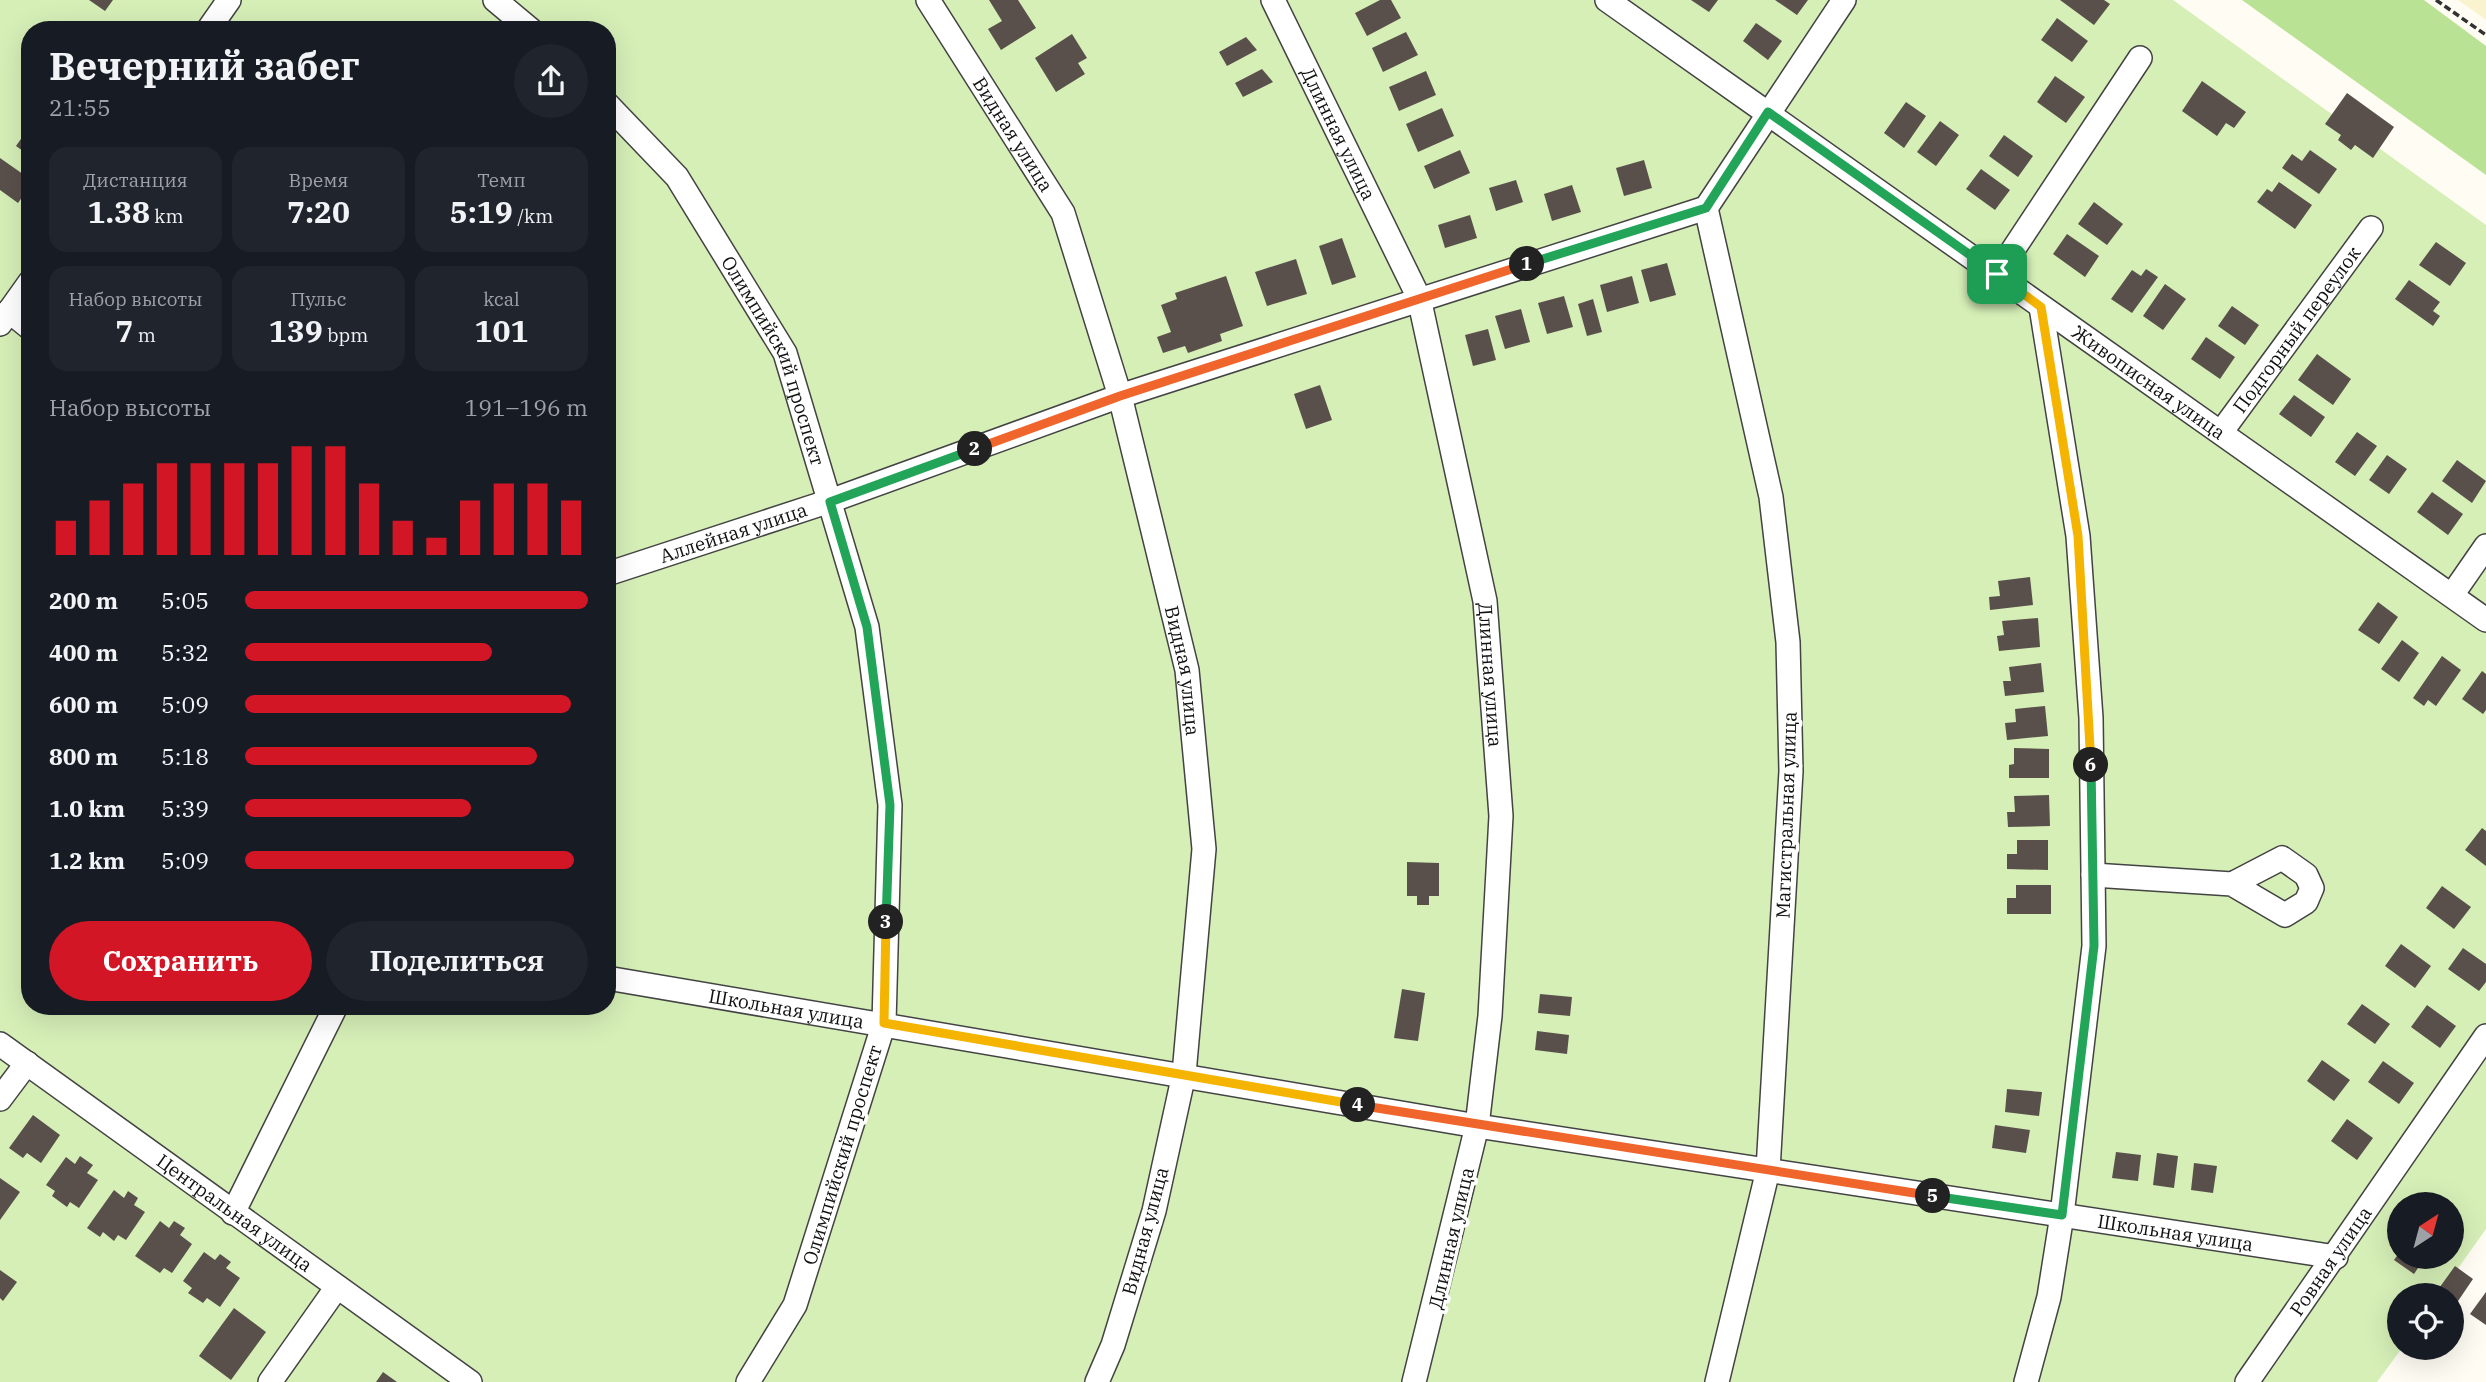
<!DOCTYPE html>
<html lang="ru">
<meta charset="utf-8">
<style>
:root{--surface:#171b24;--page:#20242c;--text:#f1f3f6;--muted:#9ea1a6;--accent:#d21625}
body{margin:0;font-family:"IBM Plex Serif",serif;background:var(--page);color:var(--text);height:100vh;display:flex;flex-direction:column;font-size:26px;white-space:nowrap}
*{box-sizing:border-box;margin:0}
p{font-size:23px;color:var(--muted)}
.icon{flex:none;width:38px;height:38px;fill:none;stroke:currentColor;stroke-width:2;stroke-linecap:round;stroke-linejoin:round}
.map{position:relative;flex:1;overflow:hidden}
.side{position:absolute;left:21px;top:21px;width:595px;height:994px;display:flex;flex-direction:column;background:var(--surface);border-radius:28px;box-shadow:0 7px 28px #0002}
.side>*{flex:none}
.needle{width:46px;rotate:36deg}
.fabs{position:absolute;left:2387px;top:1192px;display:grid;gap:14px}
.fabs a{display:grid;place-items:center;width:77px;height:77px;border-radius:50%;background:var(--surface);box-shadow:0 7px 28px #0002;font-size:35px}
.pin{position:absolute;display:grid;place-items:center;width:60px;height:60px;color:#fff;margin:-30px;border-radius:14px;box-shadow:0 4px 10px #0006}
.km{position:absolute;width:35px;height:35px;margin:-18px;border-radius:50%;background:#222;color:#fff;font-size:19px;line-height:35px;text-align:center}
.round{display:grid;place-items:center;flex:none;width:74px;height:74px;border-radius:37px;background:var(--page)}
.headline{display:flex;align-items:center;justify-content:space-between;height:119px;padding:0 28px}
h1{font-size:38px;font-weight:700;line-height:52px}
.stats{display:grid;grid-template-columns:repeat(3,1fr);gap:10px;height:119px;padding:7px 28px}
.stats div{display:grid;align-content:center;border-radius:18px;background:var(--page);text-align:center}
.stats b{font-size:30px;font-weight:700}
.stats small{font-size:19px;font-weight:400}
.stats p{font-size:19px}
.chart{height:196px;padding:14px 28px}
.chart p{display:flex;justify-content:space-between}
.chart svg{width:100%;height:126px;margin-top:7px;stroke:var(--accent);stroke-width:6}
.primary-button{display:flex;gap:14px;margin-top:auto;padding:14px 28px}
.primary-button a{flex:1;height:80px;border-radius:42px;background:var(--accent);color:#fff;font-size:28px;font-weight:700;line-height:80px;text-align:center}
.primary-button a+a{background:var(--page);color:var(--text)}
ul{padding:0 28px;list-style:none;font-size:23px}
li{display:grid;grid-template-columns:112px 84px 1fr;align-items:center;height:52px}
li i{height:18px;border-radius:9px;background:var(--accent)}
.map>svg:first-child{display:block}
.farmland{fill:#f9f4cf}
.green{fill:#d6efb7;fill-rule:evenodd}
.forest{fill:#bae294}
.building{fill:#5a504b}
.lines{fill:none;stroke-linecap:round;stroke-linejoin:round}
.minor-casing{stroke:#434343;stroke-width:26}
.path{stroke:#323232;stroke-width:3.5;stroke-dasharray:7 3.5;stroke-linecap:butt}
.minor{stroke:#fff;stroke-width:23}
.split-1-casing{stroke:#fff;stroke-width:14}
.split-2-casing{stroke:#fff;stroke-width:14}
.split-3-casing{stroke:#fff;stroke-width:14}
.split-4-casing{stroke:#fff;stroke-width:14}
.split-5-casing{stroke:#fff;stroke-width:14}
.split-6-casing{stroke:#fff;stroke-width:14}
.split-7-casing{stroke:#fff;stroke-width:14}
.split-1{stroke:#22a559;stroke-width:9}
.split-2{stroke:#f0652b;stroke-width:9}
.split-3{stroke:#22a559;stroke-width:9}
.split-4{stroke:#f5b400;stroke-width:9}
.split-5{stroke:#f0652b;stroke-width:9}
.split-6{stroke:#22a559;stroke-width:9}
.split-7{stroke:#f5b400;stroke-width:9}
.labels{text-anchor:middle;stroke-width:7;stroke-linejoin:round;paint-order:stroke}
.street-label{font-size:19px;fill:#101010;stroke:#fff}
</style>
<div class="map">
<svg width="2486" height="1382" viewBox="0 0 2486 1382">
<rect width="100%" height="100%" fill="#fffcf3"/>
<path class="farmland" d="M 2458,0 L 2486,0 L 2486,20 Z"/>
<path class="green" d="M 0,0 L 2173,0 L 2486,225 L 2486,1229 L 2439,1295 L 2399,1295 L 2402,1348 L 2377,1382 L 0,1382 ZM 30,30 L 607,30 L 607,1006 L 30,1006 ZM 2399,1204 L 2452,1204 L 2452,1256 L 2399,1256 Z"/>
<path class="forest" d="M 2242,0 L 2424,0 L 2486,46 L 2486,175 Z"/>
<path class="building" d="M 89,0 L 113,0 L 105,11 Z
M 989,0 L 1018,0 L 1036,28 L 1001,50 L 988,29 L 1002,21 Z
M 1380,0 L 1391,0 L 1401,18 L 1367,36 L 1355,13 Z
M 1691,0 L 1718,0 L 1709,12 Z
M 1775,0 L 1808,0 L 1797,15 Z
M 2060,0 L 2104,0 L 2110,4 L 2094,25 Z
M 2057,18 L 2088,41 L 2072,62 L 2041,40 Z
M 1756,23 L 1782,41 L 1768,60 L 1743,41 Z
M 1406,32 L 1418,55 L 1383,72 L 1372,48 Z
M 1072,34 L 1087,58 L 1078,63 L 1085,74 L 1056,92 L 1035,58 Z
M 1246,37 L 1257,50 L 1227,66 L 1219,52 Z
M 1262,69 L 1273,82 L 1243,97 L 1235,83 Z
M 1426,71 L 1436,95 L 1399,111 L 1389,87 Z
M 2055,76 L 2085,97 L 2066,123 L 2037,102 Z
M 2202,81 L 2246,112 L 2234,128 L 2226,123 L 2217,136 L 2182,111 Z
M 2347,93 L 2394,127 L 2373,158 L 2355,145 L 2351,150 L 2338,140 L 2341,135 L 2325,124 Z
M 1906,102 L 1926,116 L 1904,148 L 1884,133 Z
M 1442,108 L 1454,136 L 1418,152 L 1406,124 Z
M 1940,121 L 1959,135 L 1936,166 L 1917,152 Z
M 30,126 L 30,156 L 16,146 Z
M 2004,135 L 2033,156 L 2018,177 L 1989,156 Z
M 1460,150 L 1470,173 L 1434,189 L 1424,166 Z
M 2310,150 L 2337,169 L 2319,194 L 2282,168 L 2292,154 L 2302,161 Z
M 0,158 L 30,179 L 30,186 L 18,203 L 0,190 Z
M 1644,160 L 1652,188 L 1624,196 L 1616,168 Z
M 1981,169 L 2010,190 L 1995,210 L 1966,189 Z
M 1516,180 L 1523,202 L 1496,211 L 1489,188 Z
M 2279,182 L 2312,205 L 2295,229 L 2257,202 L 2267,189 L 2272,192 Z
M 1572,185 L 1581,212 L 1552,221 L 1544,194 Z
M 2094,202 L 2123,224 L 2107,245 L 2078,224 Z
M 1470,215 L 1477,238 L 1445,248 L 1438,225 Z
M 2067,234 L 2099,256 L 2085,277 L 2053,254 Z
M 1342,238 L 1356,277 L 1332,285 L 1319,246 Z
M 2436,242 L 2466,263 L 2450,286 L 2419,265 Z
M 1296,259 L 1307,294 L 1267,306 L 1255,272 Z
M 1667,263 L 1676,295 L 1650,302 L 1641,270 Z
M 2146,269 L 2158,277 L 2132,313 L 2111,299 L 2132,270 L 2141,276 Z
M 1226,276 L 1243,326 L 1220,334 L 1222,341 L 1188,353 L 1185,346 L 1163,353 L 1157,337 L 1171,332 L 1161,305 L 1177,299 L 1175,293 Z
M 1632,276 L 1639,303 L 1607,312 L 1600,285 Z
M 2409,280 L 2440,302 L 2433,311 L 2440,316 L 2433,326 L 2395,299 Z
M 2165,284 L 2186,299 L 2163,330 L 2143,316 Z
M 1564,296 L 1573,327 L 1547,334 L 1538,303 Z
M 1593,299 L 1602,332 L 1587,336 L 1578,304 Z
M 2232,306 L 2259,325 L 2245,345 L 2218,326 Z
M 1521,309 L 1530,342 L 1505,349 L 1495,316 Z
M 1488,329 L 1496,360 L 1473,366 L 1465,335 Z
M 2206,337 L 2235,357 L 2220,379 L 2191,359 Z
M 2317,354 L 2351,379 L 2333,405 L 2298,380 Z
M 1320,385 L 1332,420 L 1306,429 L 1294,394 Z
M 2294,395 L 2325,417 L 2311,437 L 2279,414 Z
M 2357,432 L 2377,446 L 2355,476 L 2335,462 Z
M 2387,455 L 2407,469 L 2389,494 L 2369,480 Z
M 2457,460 L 2486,481 L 2472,503 L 2442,481 Z
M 2432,492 L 2463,514 L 2448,535 L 2417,512 Z
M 2030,577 L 2033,605 L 1990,610 L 1989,597 L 2000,596 L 1998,581 Z
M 2378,602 L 2398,617 L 2379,644 L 2358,630 Z
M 2038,618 L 2040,647 L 1999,651 L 1997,636 L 2004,635 L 2002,621 Z
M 2402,640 L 2419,653 L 2399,682 L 2381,669 Z
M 2442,656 L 2461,670 L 2436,706 L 2428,700 L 2424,706 L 2413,698 Z
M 2041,663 L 2044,692 L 2005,696 L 2003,681 L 2011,681 L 2009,667 Z
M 2482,671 L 2486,674 L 2486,710 L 2483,714 L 2462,699 Z
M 2045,706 L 2048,736 L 2007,740 L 2005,723 L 2016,722 L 2015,709 Z
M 2014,748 L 2049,749 L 2049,778 L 2009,778 L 2009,765 L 2014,764 Z
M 2049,795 L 2050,826 L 2008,827 L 2007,812 L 2015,812 L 2014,796 Z
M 2482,828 L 2486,831 L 2486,866 L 2465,850 Z
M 2017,840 L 2048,840 L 2048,870 L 2007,869 L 2007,854 L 2017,854 Z
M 1407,862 L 1439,863 L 1439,896 L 1429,896 L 1429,905 L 1417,905 L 1417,896 L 1407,896 Z
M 2016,885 L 2051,885 L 2051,914 L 2007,914 L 2007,898 L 2016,898 Z
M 2442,886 L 2471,907 L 2454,929 L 2426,908 Z
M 2401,944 L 2431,966 L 2415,988 L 2385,966 Z
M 2463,948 L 2486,964 L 2486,982 L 2479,991 L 2448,969 Z
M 1402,989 L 1425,993 L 1418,1041 L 1394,1038 Z
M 1540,994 L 1572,997 L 1570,1016 L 1538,1013 Z
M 2362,1004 L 2390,1024 L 2375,1044 L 2347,1024 Z
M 2427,1005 L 2456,1026 L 2440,1048 L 2411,1027 Z
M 1537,1031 L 1569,1035 L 1567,1054 L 1535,1050 Z
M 2322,1060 L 2350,1080 L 2334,1101 L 2307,1081 Z
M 2383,1061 L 2414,1083 L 2399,1104 L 2368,1082 Z
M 2007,1089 L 2042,1092 L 2039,1116 L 2005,1112 Z
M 33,1115 L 60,1135 L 41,1163 L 27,1153 L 23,1158 L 9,1148 Z
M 2347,1119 L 2373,1138 L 2357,1160 L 2331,1141 Z
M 1995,1125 L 2030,1130 L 2026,1153 L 1992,1148 Z
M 2116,1152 L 2141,1155 L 2138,1181 L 2112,1178 Z
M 2157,1153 L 2178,1156 L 2174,1188 L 2153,1185 Z
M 80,1156 L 93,1165 L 87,1173 L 98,1180 L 79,1208 L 70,1202 L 67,1207 L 52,1196 L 55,1191 L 46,1185 L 66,1157 L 75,1164 Z
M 2194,1163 L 2217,1166 L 2213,1193 L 2191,1190 Z
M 0,1178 L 20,1192 L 0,1220 Z
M 114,1190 L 124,1198 L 128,1191 L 138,1198 L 134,1205 L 145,1212 L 126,1240 L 118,1235 L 114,1241 L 103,1232 L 100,1237 L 87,1228 Z
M 160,1221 L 169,1228 L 174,1221 L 185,1228 L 180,1235 L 192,1244 L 172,1273 L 164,1268 L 160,1273 L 135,1256 Z
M 204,1252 L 215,1260 L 220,1254 L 231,1262 L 226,1268 L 240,1278 L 220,1307 L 207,1298 L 203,1303 L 188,1293 L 192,1288 L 183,1281 Z
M 2399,1253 L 2399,1256 L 2426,1256 L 2414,1274 L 2394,1260 Z
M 2455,1266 L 2473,1279 L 2456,1304 L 2452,1301 L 2452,1295 L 2437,1291 Z
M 0,1270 L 17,1282 L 3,1301 L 0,1298 Z
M 2486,1292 L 2486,1325 L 2470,1314 Z
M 234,1308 L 266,1332 L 231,1380 L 199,1356 Z
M 383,1372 L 397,1382 L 376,1382 Z"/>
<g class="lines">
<g class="minor-casing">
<g id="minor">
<path d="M 495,0 L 531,30"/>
<path id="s1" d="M 928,0 L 1063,213 L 1120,396 L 1187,670 L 1204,849 L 1184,1074 L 1154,1211 L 1113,1345 L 1097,1382"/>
<path id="s2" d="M 1273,0 L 1419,298 L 1485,601 L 1501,816 L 1490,1016 L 1477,1126 L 1414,1382"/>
<path id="s3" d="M 1607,0 L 2486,620"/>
<path d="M 208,30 L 229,0"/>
<path id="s4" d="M 607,104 L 677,177 L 785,353 L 867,627 L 890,805 L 884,1023 L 795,1305 L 748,1382"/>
<path d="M 1706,208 L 1771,497 L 1788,642 L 1791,771 L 1768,1170 L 1717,1382"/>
<path d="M 1997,274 L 2140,58"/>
<path d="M 9,311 L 30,328"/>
<path d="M 0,324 L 30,282"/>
<path id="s5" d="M 2222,431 L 2371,228"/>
<path id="s6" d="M 607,574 L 830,501 L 1120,396 L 1706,208 L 1844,0"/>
<path d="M 2452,595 L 2486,546"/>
<path d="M 2093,875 L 2232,884 L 2282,858 L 2306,875 L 2312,888 L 2306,902 L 2285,915 L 2232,884"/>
<path id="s7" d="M 607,978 L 1477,1126 L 2336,1257"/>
<path id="s8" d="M 0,1044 L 470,1382"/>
<path d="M 0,1099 L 27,1063"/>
<path d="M 233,1213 L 336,1006"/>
<path d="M 270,1382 L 337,1287"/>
<path d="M 2026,1382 L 2049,1297 L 2062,1215 L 2094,946 L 2091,718 L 2078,536 L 2041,307"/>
<path id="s9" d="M 2247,1382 L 2486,1036"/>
</g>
</g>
<path class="path" d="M 2436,0 L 2486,35"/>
<use href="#minor" class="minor"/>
</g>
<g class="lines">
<g class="split-1-casing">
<path id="split-1" d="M 1527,264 L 1706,208 L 1768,112 L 1997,274"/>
</g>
<g class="split-2-casing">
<path id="split-2" d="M 975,449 L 1120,396 L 1527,264"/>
</g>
<g class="split-3-casing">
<path id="split-3" d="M 886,922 L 890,805 L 867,627 L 830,502 L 975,449"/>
</g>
<g class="split-4-casing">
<path id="split-4" d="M 886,922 L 884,1023 L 1358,1105"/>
</g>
<g class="split-5-casing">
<path id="split-5" d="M 1358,1105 L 1933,1196"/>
</g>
<g class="split-6-casing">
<path id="split-6" d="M 1933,1196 L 2062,1215 L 2094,946 L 2091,765"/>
</g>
<g class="split-7-casing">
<path id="split-7" d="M 1997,274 L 2041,307 L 2078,536 L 2091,765"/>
</g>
<use href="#split-1" class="split-1"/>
<use href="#split-2" class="split-2"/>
<use href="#split-3" class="split-3"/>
<use href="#split-4" class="split-4"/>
<use href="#split-5" class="split-5"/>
<use href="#split-6" class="split-6"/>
<use href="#split-7" class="split-7"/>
</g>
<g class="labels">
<g class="street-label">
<text dy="7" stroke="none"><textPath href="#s2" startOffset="149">Длинная улица</textPath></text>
<text dy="7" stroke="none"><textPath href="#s1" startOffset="159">Видная улица</textPath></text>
<text dy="7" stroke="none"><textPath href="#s5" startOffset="126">Подгорный переулок</textPath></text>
<text dy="7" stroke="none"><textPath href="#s4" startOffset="310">Олимпийский проспект</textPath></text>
<text dy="7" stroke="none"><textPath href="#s3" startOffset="663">Живописная улица</textPath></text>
<text dy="7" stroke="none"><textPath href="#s6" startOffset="133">Аллейная улица</textPath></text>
<text dy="7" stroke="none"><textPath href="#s1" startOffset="726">Видная улица</textPath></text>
<text dy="7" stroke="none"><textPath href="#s2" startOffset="716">Длинная улица</textPath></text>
<text transform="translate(1786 815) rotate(-88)" y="7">Магистральная улица</text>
<text dy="7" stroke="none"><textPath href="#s7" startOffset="182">Школьная улица</textPath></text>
<text transform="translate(842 1155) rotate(-73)" y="7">Олимпийский проспект</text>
<text dy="7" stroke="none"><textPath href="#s8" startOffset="289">Центральная улица</textPath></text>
<text transform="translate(1145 1231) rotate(-75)" y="7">Видная улица</text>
<text dy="7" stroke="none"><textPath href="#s7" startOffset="1589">Школьная улица</textPath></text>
<text transform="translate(1451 1238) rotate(-77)" y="7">Длинная улица</text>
<text dy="7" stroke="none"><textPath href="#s9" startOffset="147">Ровная улица</textPath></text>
</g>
</g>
</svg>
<div class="fabs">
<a><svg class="needle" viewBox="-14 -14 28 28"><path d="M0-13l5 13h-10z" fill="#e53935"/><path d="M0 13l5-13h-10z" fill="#9ea1a6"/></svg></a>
<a><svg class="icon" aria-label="locate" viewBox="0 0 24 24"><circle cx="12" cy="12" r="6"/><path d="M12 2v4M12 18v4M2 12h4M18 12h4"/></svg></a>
</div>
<div class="pin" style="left:1997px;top:274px;background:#1e9e55"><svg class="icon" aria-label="arrive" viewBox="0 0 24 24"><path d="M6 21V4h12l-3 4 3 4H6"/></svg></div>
<b class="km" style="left:1527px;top:264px">1</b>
<b class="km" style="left:975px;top:449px">2</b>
<b class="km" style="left:886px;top:922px">3</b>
<b class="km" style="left:1358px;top:1105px">4</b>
<b class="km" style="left:1933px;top:1196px">5</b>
<b class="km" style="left:2091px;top:765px">6</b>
<section class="side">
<div class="headline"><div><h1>Вечерний забег</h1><p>21:55</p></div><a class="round"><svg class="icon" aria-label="share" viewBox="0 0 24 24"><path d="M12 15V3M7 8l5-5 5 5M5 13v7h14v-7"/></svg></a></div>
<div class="stats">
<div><p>Дистанция</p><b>1.38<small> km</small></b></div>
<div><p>Время</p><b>7:20</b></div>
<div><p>Темп</p><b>5:19<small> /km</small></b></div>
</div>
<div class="stats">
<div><p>Набор высоты</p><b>7<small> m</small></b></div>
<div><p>Пульс</p><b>139<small> bpm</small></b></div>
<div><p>kcal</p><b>101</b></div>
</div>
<div class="chart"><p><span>Набор высоты</span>191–196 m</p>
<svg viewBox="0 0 160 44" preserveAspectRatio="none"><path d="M5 44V32M15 44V25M25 44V19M35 44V12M45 44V12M55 44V12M65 44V12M75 44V6M85 44V6M95 44V19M105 44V32M115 44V38M125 44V25M135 44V19M145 44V19M155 44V25"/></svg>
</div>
<ul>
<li><b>200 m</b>5:05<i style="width:100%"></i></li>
<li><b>400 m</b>5:32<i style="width:72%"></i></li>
<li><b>600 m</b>5:09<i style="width:95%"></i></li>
<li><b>800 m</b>5:18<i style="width:85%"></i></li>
<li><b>1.0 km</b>5:39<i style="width:66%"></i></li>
<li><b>1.2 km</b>5:09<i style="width:96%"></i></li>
</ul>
<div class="primary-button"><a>Сохранить</a><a>Поделиться</a></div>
</section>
</div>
